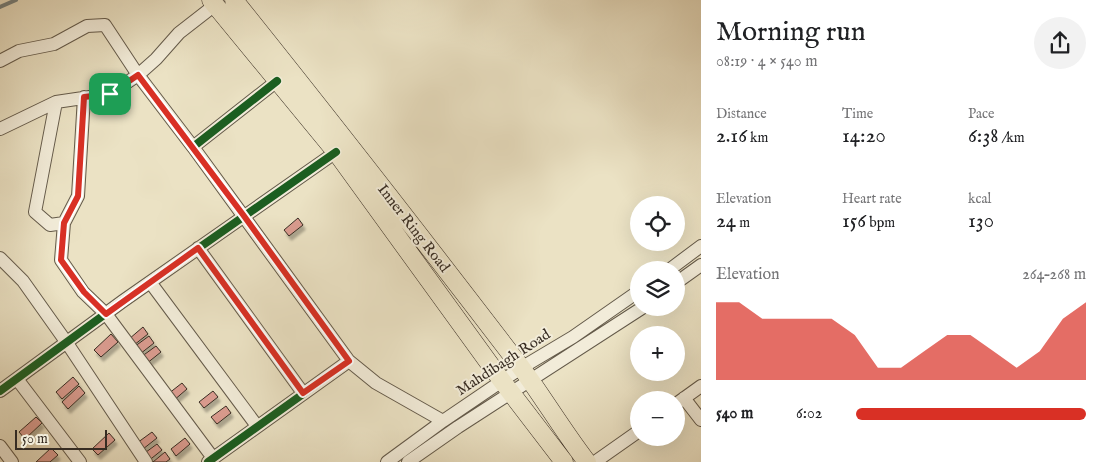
<!DOCTYPE html>
<meta charset="utf-8">
<style>
:root{--surface:#fff;--page:#f2f2f2;--text:#202124;--muted:#757577;--accent:#d93025}
body{margin:0;font-family:"IM FELL English",serif;background:var(--page);color:var(--text);height:100vh;display:flex;flex-direction:column;font-size:19px;white-space:nowrap}
*{box-sizing:border-box;margin:0}
p{font-size:16px;color:var(--muted)}
.icon{flex:none;width:28px;height:28px;fill:none;stroke:currentColor;stroke-width:2;stroke-linecap:round;stroke-linejoin:round}
.map{position:relative;flex:1;overflow:hidden}
.drawer{display:flex;flex-direction:column;background:var(--surface);width:400px}
.drawer>*{flex:none}
.buttons{position:absolute;left:630px;top:196px;display:grid;gap:10px}
.buttons a{display:grid;place-items:center;width:55px;height:55px;border-radius:50%;background:var(--surface);box-shadow:0 5px 20px #0002;font-size:25px}
.scale{position:absolute;left:15px;bottom:12px;width:92px;box-sizing:border-box;padding-left:5px;border:2px solid #372c22;border-top:0;font-size:14px;line-height:18px;white-space:nowrap;color:#372c22;-webkit-text-stroke:4px #f2ecd9;paint-order:stroke}
.pin{position:absolute;display:grid;place-items:center;width:42px;height:42px;color:#fff;margin:-21px;border-radius:10px;box-shadow:0 2px 8px #0006}
.round{display:grid;place-items:center;flex:none;width:52px;height:52px;border-radius:26px;background:var(--page)}
.headline{display:flex;align-items:center;justify-content:space-between;height:85px;padding:0 15px}
h1{font-size:28px;font-weight:600;line-height:38px}
.stats{display:grid;grid-template-columns:repeat(3,1fr);gap:8px;height:85px;padding:5px 15px}
.stats div{display:grid;align-content:center}
.stats b{font-size:21px;font-weight:600}
.stats small{font-size:14px;font-weight:400}
.stats p{font-size:14px}
.chart{height:140px;padding:10px 15px}
.chart p{display:flex;justify-content:space-between}
.chart svg{width:100%;height:90px;margin-top:5px;fill:var(--accent);opacity:.7}
ul{padding:0 15px;list-style:none;font-size:16px}
li{display:grid;grid-template-columns:80px 60px 1fr;align-items:center;height:38px}
li i{height:12px;border-radius:6px;background:var(--accent)}
main{display:flex;flex:1;min-height:0}
.map>svg:first-child{display:block}
.lines{fill:none;stroke-linecap:round;stroke-linejoin:round}
.stream{stroke:#758280;stroke-width:4}
.building{fill:#db9c90;stroke:#372c22;filter:url(#shadow)}
.minor-casing{stroke:#645a4a;stroke-width:14}
.highway-casing{stroke:#372c22;stroke-width:19}
.minor{stroke:#f2ecd9;stroke-width:12}
.highway{stroke:#ebe2c4;stroke-width:18}
.cycleway-casing{stroke:#f2ecd9;stroke-width:11}
.cycleway{stroke:#1b5e20;stroke-width:8}
.route-casing{stroke:#fff;stroke-width:10}
.route{stroke:#d93025;stroke-width:6}
.labels{text-anchor:middle;stroke-width:4;stroke-linejoin:round;paint-order:stroke}
.street-label{font-size:15px;fill:#372c22;stroke:#f2ecd9}
</style>
<main>
<div class="map">
<svg width="701" height="462" viewBox="0 0 701 462">
<defs>
<filter id="shadow"><feDropShadow dx="2.5" dy="4.5" stdDeviation="1" flood-color="#0004"/></filter>
</defs>
<rect width="100%" height="100%" fill="#ebe2c4"/>
<filter id="stains"><feTurbulence type="fractalNoise" baseFrequency=".004" numOctaves="4"/><feColorMatrix values="0 0 0 0 .2 0 0 0 0 .09 0 0 0 0 .02 0 0 0 .5 -.17"/></filter>
<radialGradient id="worn" r=".72"><stop offset=".6" stop-color="#630" stop-opacity="0"/><stop offset="1" stop-color="#630" stop-opacity=".3"/></radialGradient>
<g class="lines">
<path class="stream" d="M 0,7 L 16,0"/>
</g>
<path class="building" d="M 298,218 L 303,225 L 289,236 L 284,230 Z
M 143,327 L 148,334 L 134,345 L 129,339 Z
M 111,334 L 118,342 L 101,357 L 94,350 Z
M 149,336 L 154,343 L 140,354 L 134,347 Z
M 156,346 L 161,352 L 146,364 L 141,357 Z
M 73,377 L 79,384 L 62,399 L 56,392 Z
M 182,383 L 187,389 L 173,401 L 168,394 Z
M 79,386 L 85,393 L 68,409 L 62,402 Z
M 213,391 L 218,397 L 204,408 L 199,402 Z
M 226,406 L 231,413 L 217,424 L 211,417 Z
M 36,417 L 42,423 L 25,439 L 19,432 Z
M 152,432 L 157,438 L 143,449 L 137,443 Z
M 109,433 L 115,440 L 98,455 L 92,449 Z
M 185,438 L 190,444 L 176,456 L 171,449 Z
M 157,444 L 162,450 L 147,462 L 142,455 Z
M 51,448 L 58,455 L 50,462 L 36,462 Z
M 165,452 L 170,459 L 166,462 L 153,462 Z"/>
<g class="lines">
<g class="minor-casing">
<path id="minor" d="M 0,61 L 19,51 L 54,44 L 87,26 L 105,25 L 138,75 L 156,59 L 179,33 L 215,5
M 56,102 L 35,212 L 50,225 L 64,223 L 78,196 L 84,97
M 0,129 L 56,102 L 110,94 L 138,75 L 193,147
M 64,223 L 61,260 L 83,292 L 106,314 L 213,458
M 198,248 L 303,393
M 0,258 L 23,281 L 67,343 L 146,462
M 669,270 L 701,246
M 150,282 L 257,426
M 676,283 L 701,265
M 349,361 L 376,383 L 443,421
M 17,379 L 80,462
M 0,391 L 123,301 L 336,152
M 684,398 L 701,420
M 676,404 L 701,386
M 0,446 L 12,462
M 208,462 L 349,361 L 193,147 L 277,81
M 387,462 L 443,421 L 521,368 L 573,337 L 639,291
M 408,462 L 458,427 L 642,308
M 595,462 L 639,431"/>
</g>
<g class="highway-casing">
<path id="highway" d="M 211,0 L 336,152 L 502,381 L 564,462
M 234,0 C 331,121 426,243 520,366 C 543,397 563,431 587,462"/>
</g>
<use href="#minor" class="minor"/>
<use href="#highway" class="highway"/>
<g class="cycleway-casing">
<path id="cycleway" d="M 0,391 L 123,301 L 336,152
M 208,462 L 349,361 L 193,147 L 277,81"/>
</g>
<use href="#cycleway" class="cycleway"/>
</g>
<g class="lines">
<g class="route-casing">
<path id="route" d="M 138,75 L 244,216 L 349,361 L 303,393 L 198,248 L 106,314 L 84,292 L 61,260 L 64,223 L 78,196 L 84,97 L 110,94 Z"/>
</g>
<use href="#route" class="route"/>
</g>
<g class="labels">
<g class="street-label">
<text transform="translate(414 228) rotate(52)" y="5">Inner Ring Road</text>
<text transform="translate(503 362) rotate(-33)" y="5">Mahdibagh Road</text>
</g>
</g>
<rect width="100%" height="100%" filter="url(#stains)"/>
<rect width="100%" height="100%" fill="url(#worn)"/>
</svg>
<div class="buttons">
<a><svg class="icon" aria-label="locate" viewBox="0 0 24 24"><circle cx="12" cy="12" r="6"/><path d="M12 2v4M12 18v4M2 12h4M18 12h4"/></svg></a>
<a><svg class="icon" aria-label="layers" viewBox="0 0 24 24"><path d="M12 4l9 5-9 5-9-5zM3 14l9 5 9-5"/></svg></a>
<a>+</a>
<a>−</a>
</div>
<div class="scale">50 m</div>
<div class="pin" style="left:110px;top:94px;background:#1e9e55"><svg class="icon" aria-label="arrive" viewBox="0 0 24 24"><path d="M6 21V4h12l-3 4 3 4H6"/></svg></div>
</div>
<section class="drawer">
<div class="headline"><div><h1>Morning run</h1><p>08:19 · 4 × 540 m</p></div><a class="round"><svg class="icon" aria-label="share" viewBox="0 0 24 24"><path d="M12 15V3M7 8l5-5 5 5M5 13v7h14v-7"/></svg></a></div>
<div class="stats">
<div><p>Distance</p><b>2.16<small> km</small></b></div>
<div><p>Time</p><b>14:20</b></div>
<div><p>Pace</p><b>6:38<small> /km</small></b></div>
</div>
<div class="stats">
<div><p>Elevation</p><b>24<small> m</small></b></div>
<div><p>Heart rate</p><b>156<small> bpm</small></b></div>
<div><p>kcal</p><b>130</b></div>
</div>
<div class="chart"><p><span>Elevation</span>264–268 m</p>
<svg viewBox="0 0 160 44" preserveAspectRatio="none"><path d="M0 44V6L10 6L20 14L30 14L40 14L50 14L60 22L70 38L80 38L90 30L100 22L110 22L120 30L130 38L140 30L150 14L160 6V44z"/></svg>
</div>
<ul>
<li><b>540 m</b>6:02<i style="width:100%"></i></li>
</ul>
</section>
</main>
